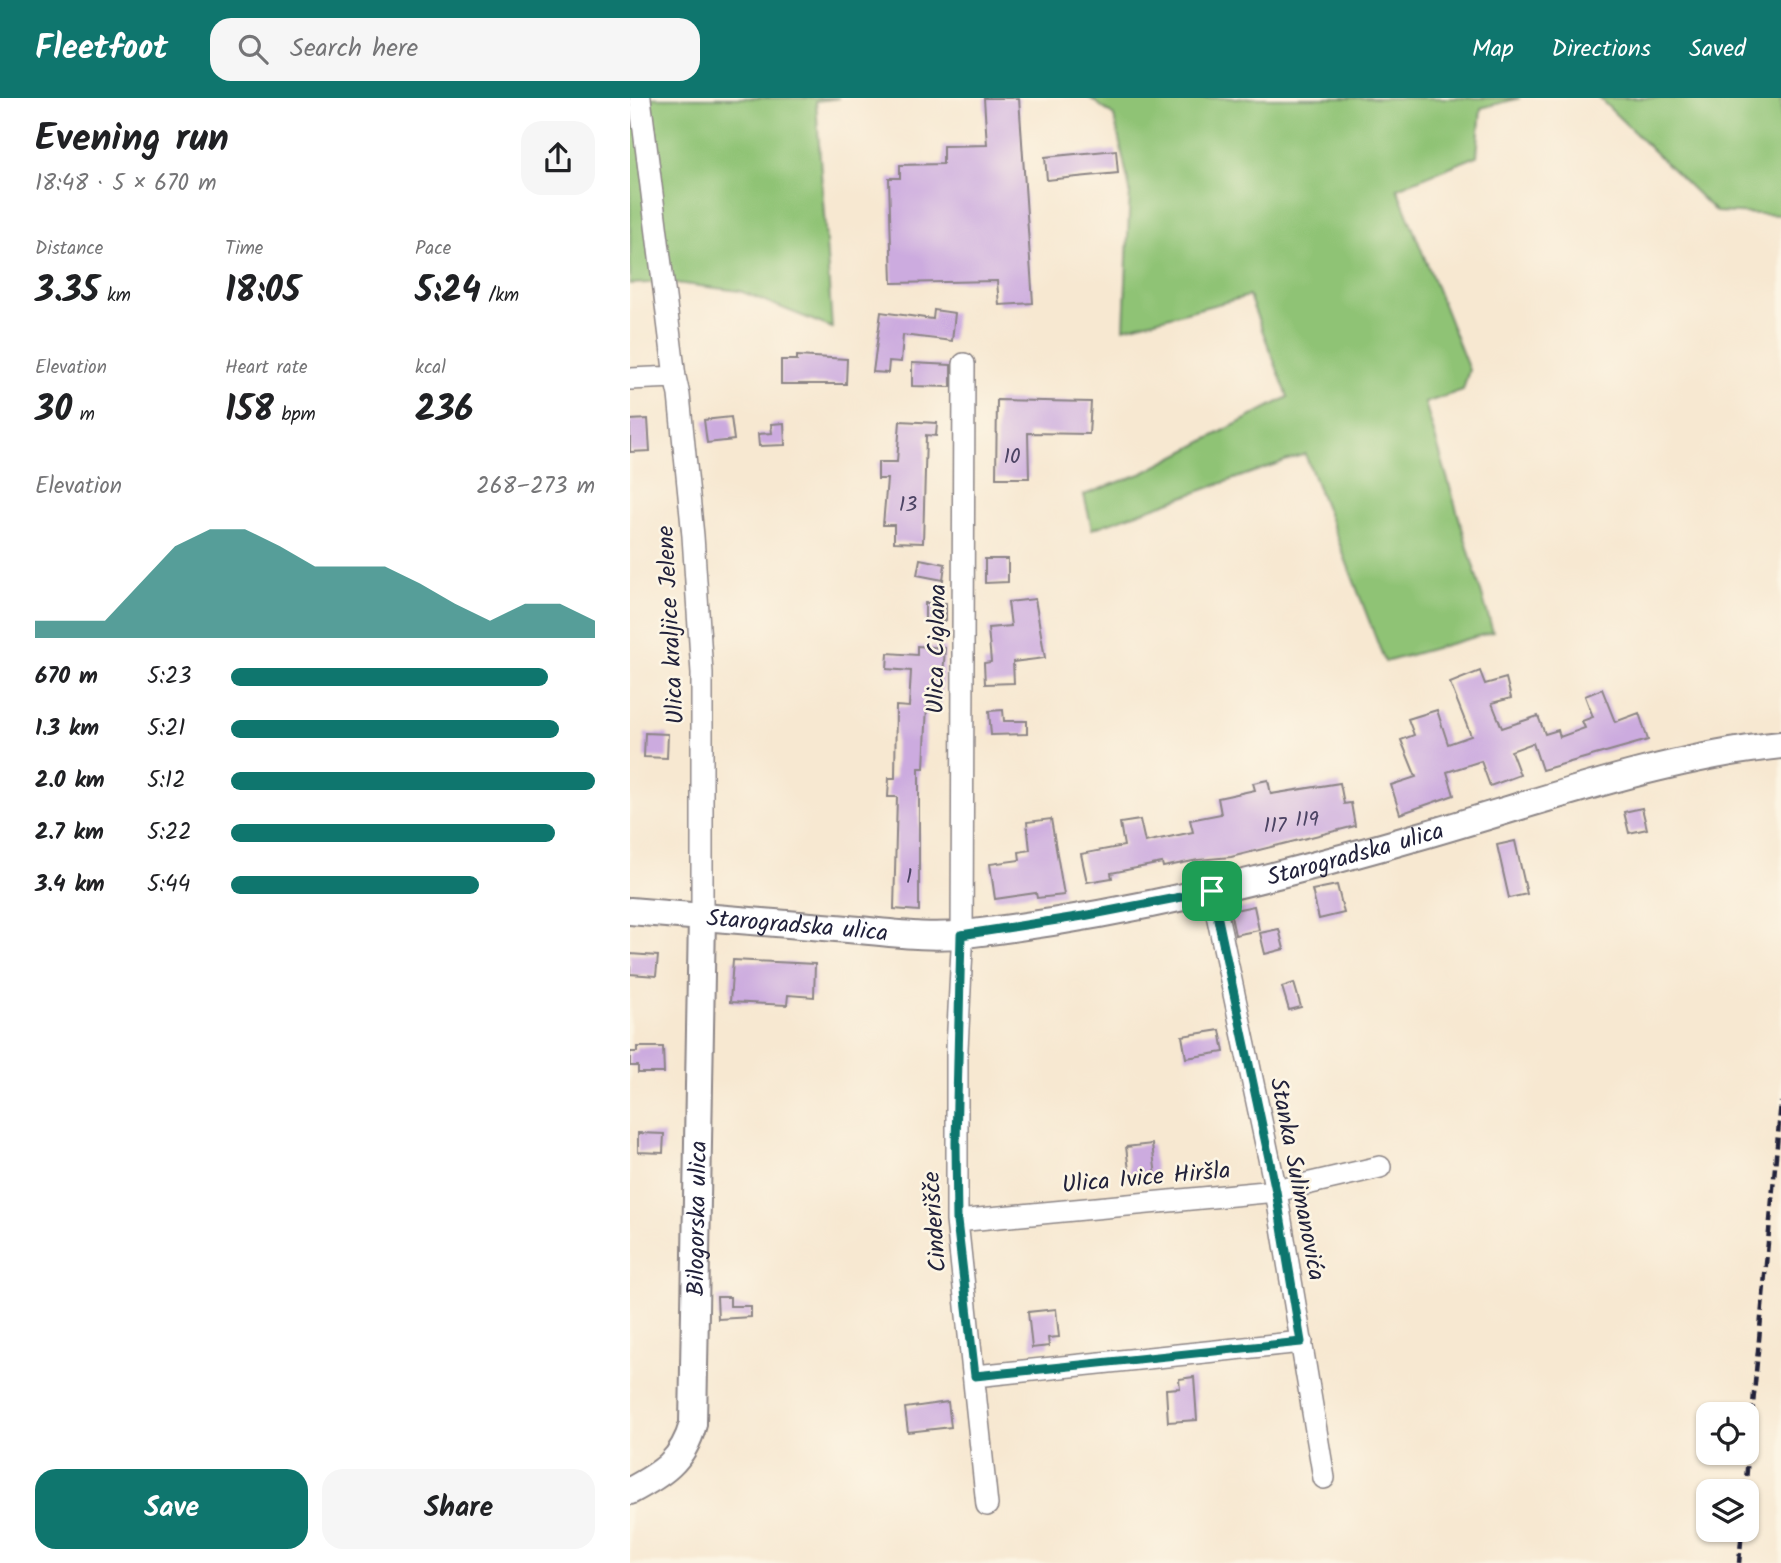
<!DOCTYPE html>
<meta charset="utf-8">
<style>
:root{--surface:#fff;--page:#f6f6f6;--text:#202124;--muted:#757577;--accent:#0f766e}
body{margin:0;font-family:Kalam,sans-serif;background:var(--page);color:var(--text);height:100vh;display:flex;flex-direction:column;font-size:26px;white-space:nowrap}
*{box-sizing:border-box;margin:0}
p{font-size:23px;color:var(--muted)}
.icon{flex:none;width:38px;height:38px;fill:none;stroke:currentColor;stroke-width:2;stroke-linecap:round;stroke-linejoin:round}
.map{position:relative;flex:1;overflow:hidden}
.drawer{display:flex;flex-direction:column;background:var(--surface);width:630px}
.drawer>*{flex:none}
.buttons{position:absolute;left:1066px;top:1304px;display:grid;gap:14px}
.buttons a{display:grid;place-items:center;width:63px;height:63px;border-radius:14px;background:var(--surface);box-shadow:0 2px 5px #0004;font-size:35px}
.pin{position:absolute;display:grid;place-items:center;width:60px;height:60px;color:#fff;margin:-30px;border-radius:14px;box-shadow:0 4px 10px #0006}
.round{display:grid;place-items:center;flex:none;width:74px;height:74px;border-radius:21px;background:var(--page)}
.summary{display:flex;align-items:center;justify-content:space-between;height:119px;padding:0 35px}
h1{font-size:38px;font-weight:600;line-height:52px}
.metrics{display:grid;grid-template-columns:repeat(3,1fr);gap:10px;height:119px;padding:7px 35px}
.metrics div{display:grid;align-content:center}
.metrics b{font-size:35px;font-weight:600}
.metrics small{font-size:19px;font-weight:400}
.metrics p{font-size:19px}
.chart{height:196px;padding:14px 35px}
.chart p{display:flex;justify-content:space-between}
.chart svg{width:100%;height:126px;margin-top:7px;fill:var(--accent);opacity:.7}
.button{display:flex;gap:14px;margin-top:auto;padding:14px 35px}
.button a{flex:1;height:80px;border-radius:21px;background:var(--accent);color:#fff;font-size:28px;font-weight:600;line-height:80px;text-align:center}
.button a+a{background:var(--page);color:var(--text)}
ul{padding:0 35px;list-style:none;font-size:23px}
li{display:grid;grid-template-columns:112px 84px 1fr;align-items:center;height:52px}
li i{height:18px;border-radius:9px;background:var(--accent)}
header{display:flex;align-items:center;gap:42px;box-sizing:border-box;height:98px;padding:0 35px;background:var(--accent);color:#fff}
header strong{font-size:33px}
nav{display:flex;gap:38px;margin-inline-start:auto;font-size:24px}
.search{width:490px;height:63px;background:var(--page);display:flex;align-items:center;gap:18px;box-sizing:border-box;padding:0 24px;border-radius:21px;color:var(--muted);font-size:26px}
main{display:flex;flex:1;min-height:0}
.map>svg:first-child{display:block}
.green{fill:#8fc375;stroke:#587258;stroke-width:2}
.building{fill:#ccabdf}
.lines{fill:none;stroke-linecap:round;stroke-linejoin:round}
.minor-casing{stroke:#8c8586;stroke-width:24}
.major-casing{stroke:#8c8586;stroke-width:30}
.minor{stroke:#fff;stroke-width:21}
.major{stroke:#fff;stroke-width:26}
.rail{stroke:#22223b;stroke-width:4.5;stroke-dasharray:10 5;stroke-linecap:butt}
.route-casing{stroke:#fff;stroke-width:14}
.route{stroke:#0f766e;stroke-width:9}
.labels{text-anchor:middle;stroke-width:5;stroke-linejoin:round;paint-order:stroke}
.number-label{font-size:21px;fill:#4c4464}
.street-label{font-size:24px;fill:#22223b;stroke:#fcf5e5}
</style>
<header>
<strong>Fleetfoot</strong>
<div class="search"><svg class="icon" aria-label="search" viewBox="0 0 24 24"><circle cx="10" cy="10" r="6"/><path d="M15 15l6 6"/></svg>Search here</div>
<nav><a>Map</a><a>Directions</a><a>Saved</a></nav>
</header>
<main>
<section class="drawer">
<div class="summary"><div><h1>Evening run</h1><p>18:48 · 5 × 670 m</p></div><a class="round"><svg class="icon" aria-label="share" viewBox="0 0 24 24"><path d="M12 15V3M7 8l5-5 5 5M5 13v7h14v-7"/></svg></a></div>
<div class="metrics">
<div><p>Distance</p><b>3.35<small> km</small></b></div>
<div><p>Time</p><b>18:05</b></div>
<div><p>Pace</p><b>5:24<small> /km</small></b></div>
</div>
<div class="metrics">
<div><p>Elevation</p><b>30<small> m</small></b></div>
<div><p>Heart rate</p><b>158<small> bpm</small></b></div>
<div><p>kcal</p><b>236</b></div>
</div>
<div class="chart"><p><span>Elevation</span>268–273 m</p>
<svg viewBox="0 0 160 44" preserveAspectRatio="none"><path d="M0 44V38L10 38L20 38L30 25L40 12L50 6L60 6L70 12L80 19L90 19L100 19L110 25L120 32L130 38L140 32L150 32L160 38V44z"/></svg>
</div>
<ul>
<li><b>670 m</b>5:23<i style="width:87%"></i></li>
<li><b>1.3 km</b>5:21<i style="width:90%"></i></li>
<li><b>2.0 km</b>5:12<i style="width:100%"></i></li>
<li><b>2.7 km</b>5:22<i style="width:89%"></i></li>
<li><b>3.4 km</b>5:44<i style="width:68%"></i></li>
</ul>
<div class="button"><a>Save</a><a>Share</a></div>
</section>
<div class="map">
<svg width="1151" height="1465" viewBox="0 0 1151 1465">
<rect width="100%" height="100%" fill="#fcf5e5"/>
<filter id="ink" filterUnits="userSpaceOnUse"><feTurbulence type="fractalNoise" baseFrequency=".0143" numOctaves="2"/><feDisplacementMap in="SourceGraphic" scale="14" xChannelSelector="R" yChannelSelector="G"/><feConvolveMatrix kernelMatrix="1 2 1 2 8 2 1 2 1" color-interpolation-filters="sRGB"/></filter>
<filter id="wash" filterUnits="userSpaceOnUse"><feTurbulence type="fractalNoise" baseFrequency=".00686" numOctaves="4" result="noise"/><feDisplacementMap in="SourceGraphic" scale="28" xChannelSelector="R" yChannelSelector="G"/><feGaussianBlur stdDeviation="1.57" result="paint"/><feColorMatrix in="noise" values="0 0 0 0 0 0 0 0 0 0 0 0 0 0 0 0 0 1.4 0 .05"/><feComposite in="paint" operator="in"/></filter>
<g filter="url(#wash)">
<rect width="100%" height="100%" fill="#f7e8d1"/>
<path class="green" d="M 0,0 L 209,0 L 186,3 L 202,230 L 110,193 L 37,184 L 0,186 Z
M 460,0 L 890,0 L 851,10 L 847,58 L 767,90 L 839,272 L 833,292 L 795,305 L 863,534 L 755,564 L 675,356 L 462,431 L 454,397 L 513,375 L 658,299 L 619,198 L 494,230 L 500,92 L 484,18 Z
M 969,0 L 1151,0 L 1151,117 L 1086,114 Z"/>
<g id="blocks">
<path class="building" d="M 354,0 L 389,0 L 403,205 L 369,207 L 367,183 L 262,185 L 259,80 L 270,80 L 270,67 L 313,66 L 313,48 L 357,47 Z
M 486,52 L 488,75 L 417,82 L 415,59 Z
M 304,212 L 325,215 L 322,243 L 273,237 L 271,264 L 259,263 L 258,275 L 243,274 L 251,214 L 303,221 Z
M 167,258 L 217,261 L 216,286 L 151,286 L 151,262 L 167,262 Z
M 282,265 L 321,267 L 321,289 L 282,288 Z
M 367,302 L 461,304 L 459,336 L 398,335 L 399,380 L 366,380 Z
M 101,319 L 104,342 L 77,345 L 74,322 Z
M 18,321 L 20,353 L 0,354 L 0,322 Z
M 270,323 L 307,325 L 306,338 L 296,337 L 293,445 L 264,444 L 264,427 L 253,427 L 257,381 L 248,381 L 248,364 L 267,364 Z
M 154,325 L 155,347 L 129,348 L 128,336 L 142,335 L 141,326 Z
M 290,461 L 315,466 L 313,482 L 287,477 Z
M 355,461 L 378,461 L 378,484 L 355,485 Z
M 405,501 L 415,560 L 383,564 L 384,585 L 355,586 L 354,565 L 361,564 L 358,530 L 381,528 L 378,504 Z
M 295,505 L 316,505 L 316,523 L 295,523 Z
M 287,548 L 315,550 L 311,607 L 297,607 L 294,670 L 289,670 L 289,813 L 264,811 L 267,699 L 258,699 L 259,680 L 265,680 L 266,608 L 279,609 L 281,573 L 257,571 L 258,555 L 287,557 Z
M 850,573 L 855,586 L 876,580 L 881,600 L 862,605 L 872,630 L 908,618 L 915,636 L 928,632 L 930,639 L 955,630 L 952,623 L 963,619 L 955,598 L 972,591 L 985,624 L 1009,615 L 1018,642 L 912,672 L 903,645 L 881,653 L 890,677 L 860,688 L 851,663 L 817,674 L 824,697 L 770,716 L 761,687 L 786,679 L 771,642 L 784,637 L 778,621 L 807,612 L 818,646 L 841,638 L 820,585 Z
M 373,612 L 374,623 L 397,623 L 397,636 L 361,637 L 359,613 Z
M 15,635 L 38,636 L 37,660 L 14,659 Z
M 638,682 L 641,696 L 710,685 L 714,706 L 721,705 L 725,728 L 601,759 L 568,762 L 533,769 L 532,765 L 481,775 L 482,780 L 457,784 L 451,756 L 494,748 L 490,725 L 510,722 L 515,744 L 563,734 L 560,722 L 591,716 L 588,700 L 625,692 L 623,685 Z
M 1012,710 L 1017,731 L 999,735 L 994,714 Z
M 421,721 L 434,797 L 407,800 L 406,795 L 365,801 L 360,766 L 390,762 L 389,754 L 400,752 L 397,724 Z
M 885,743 L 897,796 L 879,800 L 867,747 Z
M 707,787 L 714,815 L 689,821 L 682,792 Z
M 624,808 L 629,832 L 605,837 L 600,813 Z
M 649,831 L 654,851 L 635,856 L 630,835 Z
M 0,856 L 28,858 L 26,878 L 0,876 Z
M 103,862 L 185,866 L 184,899 L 158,897 L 157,907 L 100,904 Z
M 664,885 L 671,909 L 659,912 L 652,889 Z
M 590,932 L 594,954 L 556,960 L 552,938 Z
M 7,949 L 33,949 L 34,975 L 8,975 L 8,968 L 0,968 L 0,954 L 7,954 Z
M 8,1035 L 34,1036 L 33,1055 L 8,1054 Z
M 522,1046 L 526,1078 L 500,1080 L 496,1049 Z
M 87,1199 L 100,1199 L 100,1208 L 121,1208 L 121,1219 L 88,1221 Z
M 426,1211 L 429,1239 L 418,1240 L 419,1248 L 402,1250 L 398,1214 Z
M 564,1279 L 567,1322 L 538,1324 L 536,1291 L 550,1290 L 549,1281 Z
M 318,1304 L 321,1329 L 278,1334 L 275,1310 Z"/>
</g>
</g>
<g filter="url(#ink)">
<use href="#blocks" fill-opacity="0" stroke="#8c8586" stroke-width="2"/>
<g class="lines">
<g class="minor-casing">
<path id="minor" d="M 10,0 L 45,279
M 334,266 L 332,851 L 327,951 L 327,1123 L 357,1407
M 0,281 L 45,279 L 49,297 L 63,438 L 72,575 L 72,819
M 582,793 L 646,1093 L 694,1380
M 327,1123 L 646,1093 L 750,1069
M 345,1278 L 672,1244"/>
</g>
<g class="major-casing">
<g id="major">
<path id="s1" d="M 0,813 C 73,819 145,825 218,831 C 256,834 297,841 335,836 C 492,818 646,780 797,736 C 908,704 1036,659 1151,647"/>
<path id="s2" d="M 0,1393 C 32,1376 53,1363 63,1326 L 72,819"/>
</g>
</g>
<use href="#minor" class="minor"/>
<use href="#major" class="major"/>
<path class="rail" d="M 1115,1393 L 1151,1004
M 1109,1465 L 1112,1432"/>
</g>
</g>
<g class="lines" filter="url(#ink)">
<g class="route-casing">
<path id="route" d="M 582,793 L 646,1093 L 671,1244 L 345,1278 L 327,1123 L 326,1045 L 331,837 L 453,818 Z"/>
</g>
<use href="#route" class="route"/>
</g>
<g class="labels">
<g class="number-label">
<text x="382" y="365">10</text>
<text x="278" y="413">13</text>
<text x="677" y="728">119</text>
<text x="645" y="734">117</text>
<text x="279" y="785">1</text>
</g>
<g class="street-label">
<text transform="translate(40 527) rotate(-93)" y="8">Ulica kraljice Jelene</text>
<text transform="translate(306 551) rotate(-89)" y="8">Ulica Ciglana</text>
<text dy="8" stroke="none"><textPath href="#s1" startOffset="735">Starogradska ulica</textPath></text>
<text dy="8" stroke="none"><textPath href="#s1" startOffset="168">Starogradska ulica</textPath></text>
<text transform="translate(516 1079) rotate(-5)" y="8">Ulica Ivice Hiršla</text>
<text transform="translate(668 1081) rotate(79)" y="8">Stanka Sulimanovića</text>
<text dy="8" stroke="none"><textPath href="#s2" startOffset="301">Bilogorska ulica</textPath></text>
<text transform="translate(304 1124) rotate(-94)" y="8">Cinderišče</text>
</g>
</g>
</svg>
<div class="buttons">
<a><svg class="icon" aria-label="locate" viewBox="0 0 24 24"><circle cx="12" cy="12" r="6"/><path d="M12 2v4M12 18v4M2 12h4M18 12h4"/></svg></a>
<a><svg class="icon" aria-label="layers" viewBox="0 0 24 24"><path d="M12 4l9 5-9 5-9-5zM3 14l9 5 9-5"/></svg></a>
</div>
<div class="pin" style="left:582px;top:793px;background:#1e9e55"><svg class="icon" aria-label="arrive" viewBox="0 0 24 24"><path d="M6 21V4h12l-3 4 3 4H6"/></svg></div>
</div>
</main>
